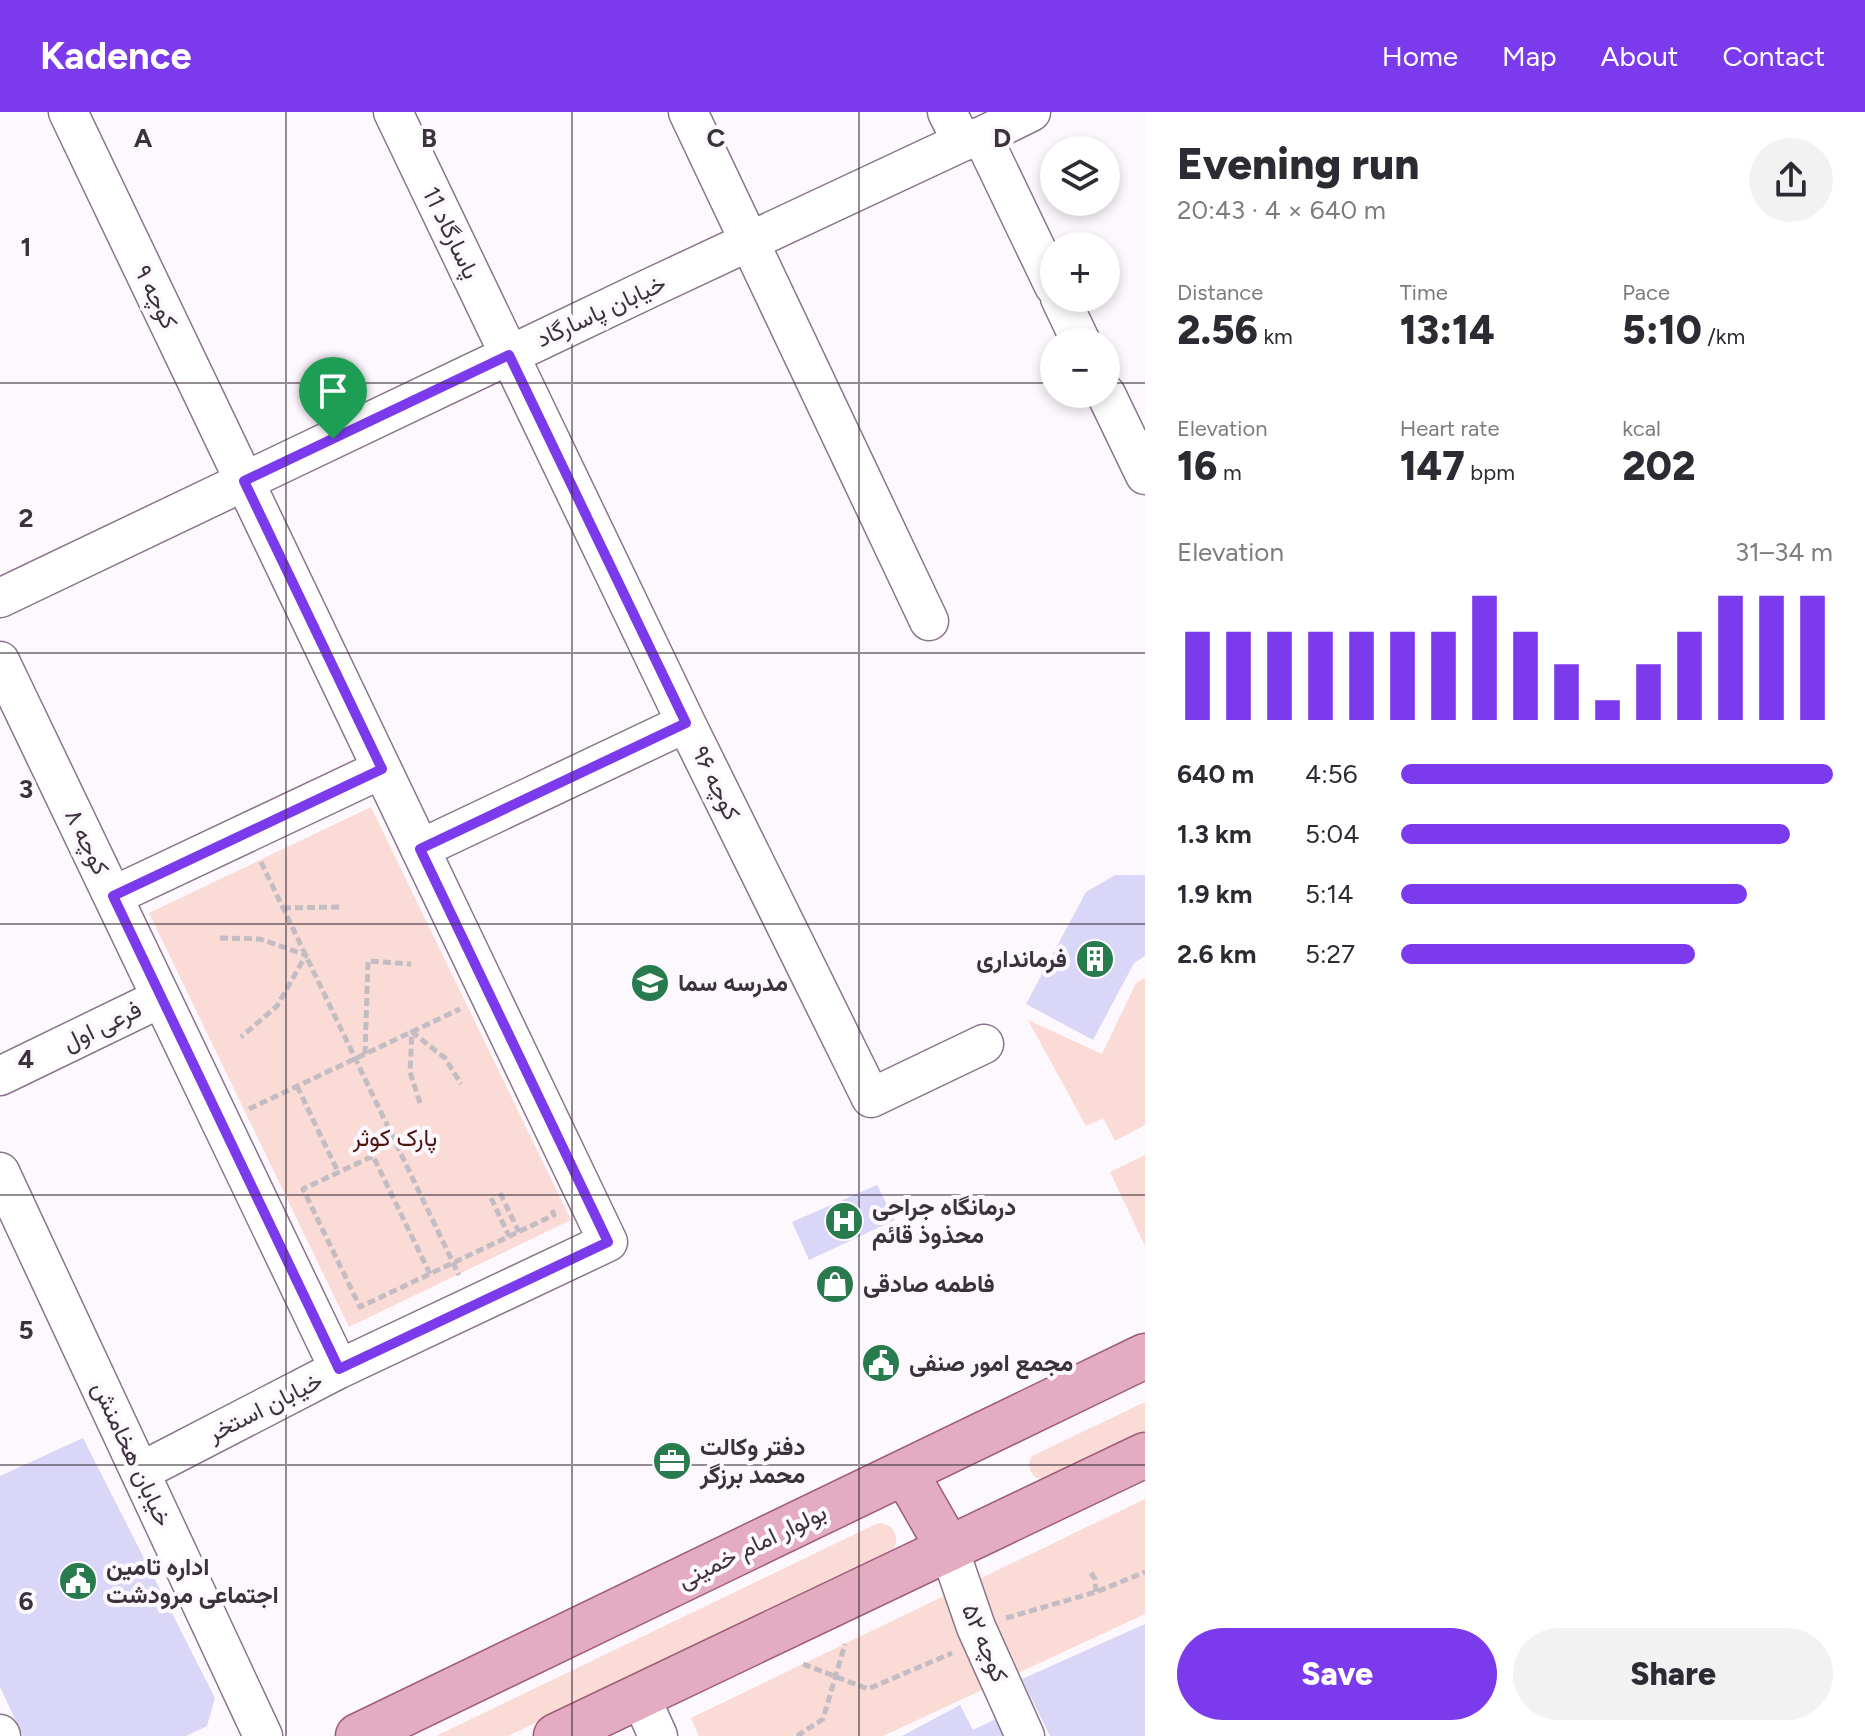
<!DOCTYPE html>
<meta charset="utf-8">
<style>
:root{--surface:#fff;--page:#f2f2f3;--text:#2b2b33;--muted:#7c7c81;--accent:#7c3aed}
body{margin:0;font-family:Figtree,Vazirmatn,sans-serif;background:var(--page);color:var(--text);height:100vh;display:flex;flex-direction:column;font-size:30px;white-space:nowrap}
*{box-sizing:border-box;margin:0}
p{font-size:26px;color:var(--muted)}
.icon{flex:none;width:44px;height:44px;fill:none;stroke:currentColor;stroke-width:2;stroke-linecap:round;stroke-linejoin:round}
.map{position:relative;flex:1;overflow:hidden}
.sheet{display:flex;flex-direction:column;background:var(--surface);width:720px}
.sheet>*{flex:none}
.tools{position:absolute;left:1040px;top:24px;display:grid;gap:16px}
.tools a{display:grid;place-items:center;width:80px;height:80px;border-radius:50%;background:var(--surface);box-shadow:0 4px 12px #0003;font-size:40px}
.pin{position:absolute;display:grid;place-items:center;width:68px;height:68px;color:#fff;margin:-82px -34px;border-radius:50% 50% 50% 0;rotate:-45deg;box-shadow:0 0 8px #0007}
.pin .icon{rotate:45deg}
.round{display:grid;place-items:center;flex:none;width:84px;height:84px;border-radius:42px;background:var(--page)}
.head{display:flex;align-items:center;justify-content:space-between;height:136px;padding:0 32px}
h1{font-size:44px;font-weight:800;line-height:60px}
.metrics{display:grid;grid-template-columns:repeat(3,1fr);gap:12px;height:136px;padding:8px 32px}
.metrics div{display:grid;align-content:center}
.metrics b{font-size:40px;font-weight:800}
.metrics small{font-size:22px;font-weight:400}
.metrics p{font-size:22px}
.chart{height:224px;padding:16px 32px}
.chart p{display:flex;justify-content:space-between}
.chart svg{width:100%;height:144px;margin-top:8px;stroke:var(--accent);stroke-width:6}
.cta{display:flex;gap:16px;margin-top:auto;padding:16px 32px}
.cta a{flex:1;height:92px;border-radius:48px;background:var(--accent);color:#fff;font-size:32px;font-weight:800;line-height:92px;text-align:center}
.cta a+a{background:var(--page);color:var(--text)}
ul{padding:0 32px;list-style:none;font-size:26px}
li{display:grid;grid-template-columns:128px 96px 1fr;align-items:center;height:60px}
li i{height:20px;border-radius:10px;background:var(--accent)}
header{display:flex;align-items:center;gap:48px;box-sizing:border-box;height:112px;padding:0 40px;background:var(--accent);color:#fff}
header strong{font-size:38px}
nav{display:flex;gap:44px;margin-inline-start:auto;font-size:28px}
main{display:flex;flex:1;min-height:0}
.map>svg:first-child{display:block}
.green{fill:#fbdbd5}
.building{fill:#d9d6f8}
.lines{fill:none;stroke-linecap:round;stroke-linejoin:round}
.minor-casing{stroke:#8b748e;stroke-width:41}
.major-casing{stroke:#9d5d78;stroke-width:47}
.path{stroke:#c3bdc3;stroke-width:5;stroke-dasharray:8 4;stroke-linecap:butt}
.minor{stroke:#fff;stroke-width:38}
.major{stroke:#e3acc1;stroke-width:44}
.route-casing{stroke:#fff;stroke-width:16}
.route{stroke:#7c3aed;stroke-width:10}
.grid{fill:none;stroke:#3c323d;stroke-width:2;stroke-opacity:0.55}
.labels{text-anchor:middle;stroke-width:8;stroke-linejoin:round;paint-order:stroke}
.street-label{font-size:24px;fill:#3c323d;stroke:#fdf8fd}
.poi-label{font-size:24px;font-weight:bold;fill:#3c323d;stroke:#fdf8fd;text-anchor:start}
.park-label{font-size:24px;fill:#4c140d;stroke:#fdf8fd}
.grid-label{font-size:26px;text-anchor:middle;font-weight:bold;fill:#3c323d;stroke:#fdf8fd;stroke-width:8;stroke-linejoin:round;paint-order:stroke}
</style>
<header>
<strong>Kadence</strong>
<nav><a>Home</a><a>Map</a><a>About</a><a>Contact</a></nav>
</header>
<main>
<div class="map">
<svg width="1145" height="1624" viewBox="0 0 1145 1624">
<rect width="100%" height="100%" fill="#fdf8fd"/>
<path class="green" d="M 371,695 L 571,1108 L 349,1215 L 149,801 Z
M 1145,866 L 1145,1013 L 1115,1029 L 1103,1006 L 1086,1014 L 1028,908 L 1102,942 L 1136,871 Z
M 1145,1043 L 1145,1134 L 1110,1060 Z
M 1145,1290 L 1145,1319 L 1046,1367 L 1036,1366 C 1029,1360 1027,1353 1032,1344 Z
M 1145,1387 L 1145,1502 L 883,1624 L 699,1624 L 691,1606 Z
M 881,1411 L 891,1415 C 898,1424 898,1431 891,1440 L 508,1624 L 436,1624 L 876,1412 Z"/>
<path class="building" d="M 1115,763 L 1145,763 L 1145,844 L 1134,851 L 1093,928 L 1026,892 L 1086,780 Z
M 877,1073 L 895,1108 L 809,1148 L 792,1110 Z
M 83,1326 L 215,1586 L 207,1614 L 186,1624 L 23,1624 L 0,1575 L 0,1364 Z
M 1145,1512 L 1145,1624 L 1050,1624 L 1022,1567 Z
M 960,1593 L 973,1618 L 996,1607 L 1004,1624 L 902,1624 Z"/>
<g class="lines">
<g class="minor-casing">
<path id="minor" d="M 68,0 L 608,1130 L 339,1257 L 140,1360
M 393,0 L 686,611 L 871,986 L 984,932
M 688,0 L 929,509
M 947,0 L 962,30
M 982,24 L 1054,174
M 1060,186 L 1081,230
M 1106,282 L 1145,363
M 0,486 L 652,175 L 962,30 L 982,24 L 1031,0
M 0,549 L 339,1257
M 420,737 L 686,611
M 113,784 L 382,657
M 0,964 L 161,886
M 0,1060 L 263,1624
M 949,1437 L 976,1515 L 1025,1624
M 640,1584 L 658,1624
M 0,1622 L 1,1624"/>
</g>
<g class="major-casing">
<path id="major" d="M 905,1360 L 949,1437
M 358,1624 L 1145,1244
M 556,1624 L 1145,1343"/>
</g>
<path class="path" d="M 261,750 L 459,1163
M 283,796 L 340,795
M 220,826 L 260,827 L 306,843 L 277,894 L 241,925
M 365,942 L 368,849 L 411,852
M 297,974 L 338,1060
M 420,991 L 410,960 L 412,920 L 445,946 L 461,972
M 249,997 L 460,897
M 500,1081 L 519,1120
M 491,1086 L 509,1124
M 430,1162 L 373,1044 L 303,1077 L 360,1195 L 554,1103 L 552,1098
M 1091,1461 L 1095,1467 L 1096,1480
M 1006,1506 L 1096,1480 L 1145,1460
M 803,1552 L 868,1577 L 952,1541
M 797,1624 L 823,1607 L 845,1532"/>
<use href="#minor" class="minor"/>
<use href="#major" class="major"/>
</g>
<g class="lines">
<g class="route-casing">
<path id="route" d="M 509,243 L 686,611 L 420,737 L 608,1130 L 339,1257 L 113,784 L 382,657 L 244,369 Z"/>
</g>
<use href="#route" class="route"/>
</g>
<path class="grid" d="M 286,0 L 286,1624M 572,0 L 572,1624M 859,0 L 859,1624M 0,271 L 1054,271M 1106,271 L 1145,271M 0,541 L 1145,541M 0,812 L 1145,812M 0,1083 L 1145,1083M 0,1353 L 1145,1353"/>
<defs>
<g id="building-disc" transform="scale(2)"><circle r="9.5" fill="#287b4d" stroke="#fdf8fd"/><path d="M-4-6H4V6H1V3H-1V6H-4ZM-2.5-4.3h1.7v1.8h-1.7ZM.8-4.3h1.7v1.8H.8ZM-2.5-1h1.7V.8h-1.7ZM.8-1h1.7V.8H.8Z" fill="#fff"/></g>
<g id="school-disc" transform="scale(2)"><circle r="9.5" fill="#287b4d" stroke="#fdf8fd"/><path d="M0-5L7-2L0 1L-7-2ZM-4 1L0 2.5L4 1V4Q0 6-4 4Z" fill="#fff"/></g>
<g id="hospital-disc" transform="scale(2)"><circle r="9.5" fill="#287b4d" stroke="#fdf8fd"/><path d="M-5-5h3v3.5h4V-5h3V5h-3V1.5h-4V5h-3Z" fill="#fff"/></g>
<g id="shop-disc" transform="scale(2)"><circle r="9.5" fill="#287b4d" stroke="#fdf8fd"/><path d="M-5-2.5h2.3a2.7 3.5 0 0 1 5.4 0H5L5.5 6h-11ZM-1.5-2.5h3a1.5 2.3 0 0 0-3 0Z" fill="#fff"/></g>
<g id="civic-disc" transform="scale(2)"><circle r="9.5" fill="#287b4d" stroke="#fdf8fd"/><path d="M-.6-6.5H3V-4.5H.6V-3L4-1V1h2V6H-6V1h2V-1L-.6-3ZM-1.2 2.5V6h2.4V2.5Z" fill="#fff"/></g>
<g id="office-disc" transform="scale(2)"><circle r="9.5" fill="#287b4d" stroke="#fdf8fd"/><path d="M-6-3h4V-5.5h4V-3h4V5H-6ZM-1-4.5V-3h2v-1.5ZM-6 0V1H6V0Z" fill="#fff"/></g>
</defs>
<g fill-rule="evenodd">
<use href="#building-disc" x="1095" y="847"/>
<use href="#school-disc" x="650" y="871"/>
<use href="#hospital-disc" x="844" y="1109"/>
<use href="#shop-disc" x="835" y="1172"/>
<use href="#civic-disc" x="881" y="1251"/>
<use href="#office-disc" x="672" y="1349"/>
<use href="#civic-disc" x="78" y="1469"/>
</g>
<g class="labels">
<g class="street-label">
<text transform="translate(451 121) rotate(64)" y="8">پاسارگاد 11</text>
<text transform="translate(156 185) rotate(64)" y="8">کوچه ۹</text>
<text transform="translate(601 199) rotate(-25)" y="8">خیابان پاسارگاد</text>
<text transform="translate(716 671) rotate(64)" y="8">کوچه ۹۶</text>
<text transform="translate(87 730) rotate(64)" y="8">کوچه ۸</text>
<text transform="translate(102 914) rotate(-26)" y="8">فرعی اول</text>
<text transform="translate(265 1295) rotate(-27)" y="8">خیابان استخر</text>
<text transform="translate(132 1342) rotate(65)" y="8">خیابان هخامنش</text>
<text transform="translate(752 1434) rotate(-26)" y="8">بولوار امام خمینی</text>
<text transform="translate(985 1531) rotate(67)" y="8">کوچه ۵۲</text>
</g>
<g class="poi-label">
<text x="1067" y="855" text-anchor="end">فرمانداری</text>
<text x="678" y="879">مدرسه سما</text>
<text x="872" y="1103">درمانگاه جراحی<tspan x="872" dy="28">محذوذ قائم</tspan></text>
<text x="863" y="1180">فاطمه صادقی</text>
<text x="909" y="1259">مجمع امور صنفی</text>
<text x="700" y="1343">دفتر وکالت<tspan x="700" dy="28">محمد برزگر</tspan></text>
<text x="106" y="1463">اداره تامین<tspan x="106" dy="28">اجتماعی مرودشت</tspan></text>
</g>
<g class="park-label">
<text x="395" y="1034">پارک کوثر</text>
</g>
</g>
<g class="grid-label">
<text x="143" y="35">A</text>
<text x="429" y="35">B</text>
<text x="716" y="35">C</text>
<text x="1002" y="35">D</text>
<text x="26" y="144">1</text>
<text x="26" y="415">2</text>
<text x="26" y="686">3</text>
<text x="26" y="956">4</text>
<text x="26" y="1227">5</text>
<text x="26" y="1498">6</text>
</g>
</svg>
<div class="tools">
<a><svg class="icon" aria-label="layers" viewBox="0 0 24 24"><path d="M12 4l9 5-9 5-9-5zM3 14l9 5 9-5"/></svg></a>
<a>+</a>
<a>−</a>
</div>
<div class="pin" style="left:333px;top:327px;background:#1e9e55"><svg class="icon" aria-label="arrive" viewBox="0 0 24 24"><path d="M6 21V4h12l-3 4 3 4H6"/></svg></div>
</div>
<section class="sheet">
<div class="head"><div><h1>Evening run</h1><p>20:43 · 4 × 640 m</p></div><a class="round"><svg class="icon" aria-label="share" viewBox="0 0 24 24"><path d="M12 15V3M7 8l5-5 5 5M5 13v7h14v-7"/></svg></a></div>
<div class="metrics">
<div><p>Distance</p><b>2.56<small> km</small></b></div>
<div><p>Time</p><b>13:14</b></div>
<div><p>Pace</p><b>5:10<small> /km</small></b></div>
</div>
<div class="metrics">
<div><p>Elevation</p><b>16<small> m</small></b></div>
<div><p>Heart rate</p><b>147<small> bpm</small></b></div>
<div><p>kcal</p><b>202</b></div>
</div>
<div class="chart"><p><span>Elevation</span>31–34 m</p>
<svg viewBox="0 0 160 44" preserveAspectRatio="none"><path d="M5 44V17M15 44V17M25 44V17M35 44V17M45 44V17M55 44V17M65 44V17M75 44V6M85 44V17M95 44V27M105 44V38M115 44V27M125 44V17M135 44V6M145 44V6M155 44V6"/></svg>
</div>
<ul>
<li><b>640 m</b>4:56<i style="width:100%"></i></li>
<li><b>1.3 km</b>5:04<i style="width:90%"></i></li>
<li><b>1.9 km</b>5:14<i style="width:80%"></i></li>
<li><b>2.6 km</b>5:27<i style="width:68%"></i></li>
</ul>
<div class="cta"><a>Save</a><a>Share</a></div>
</section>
</main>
